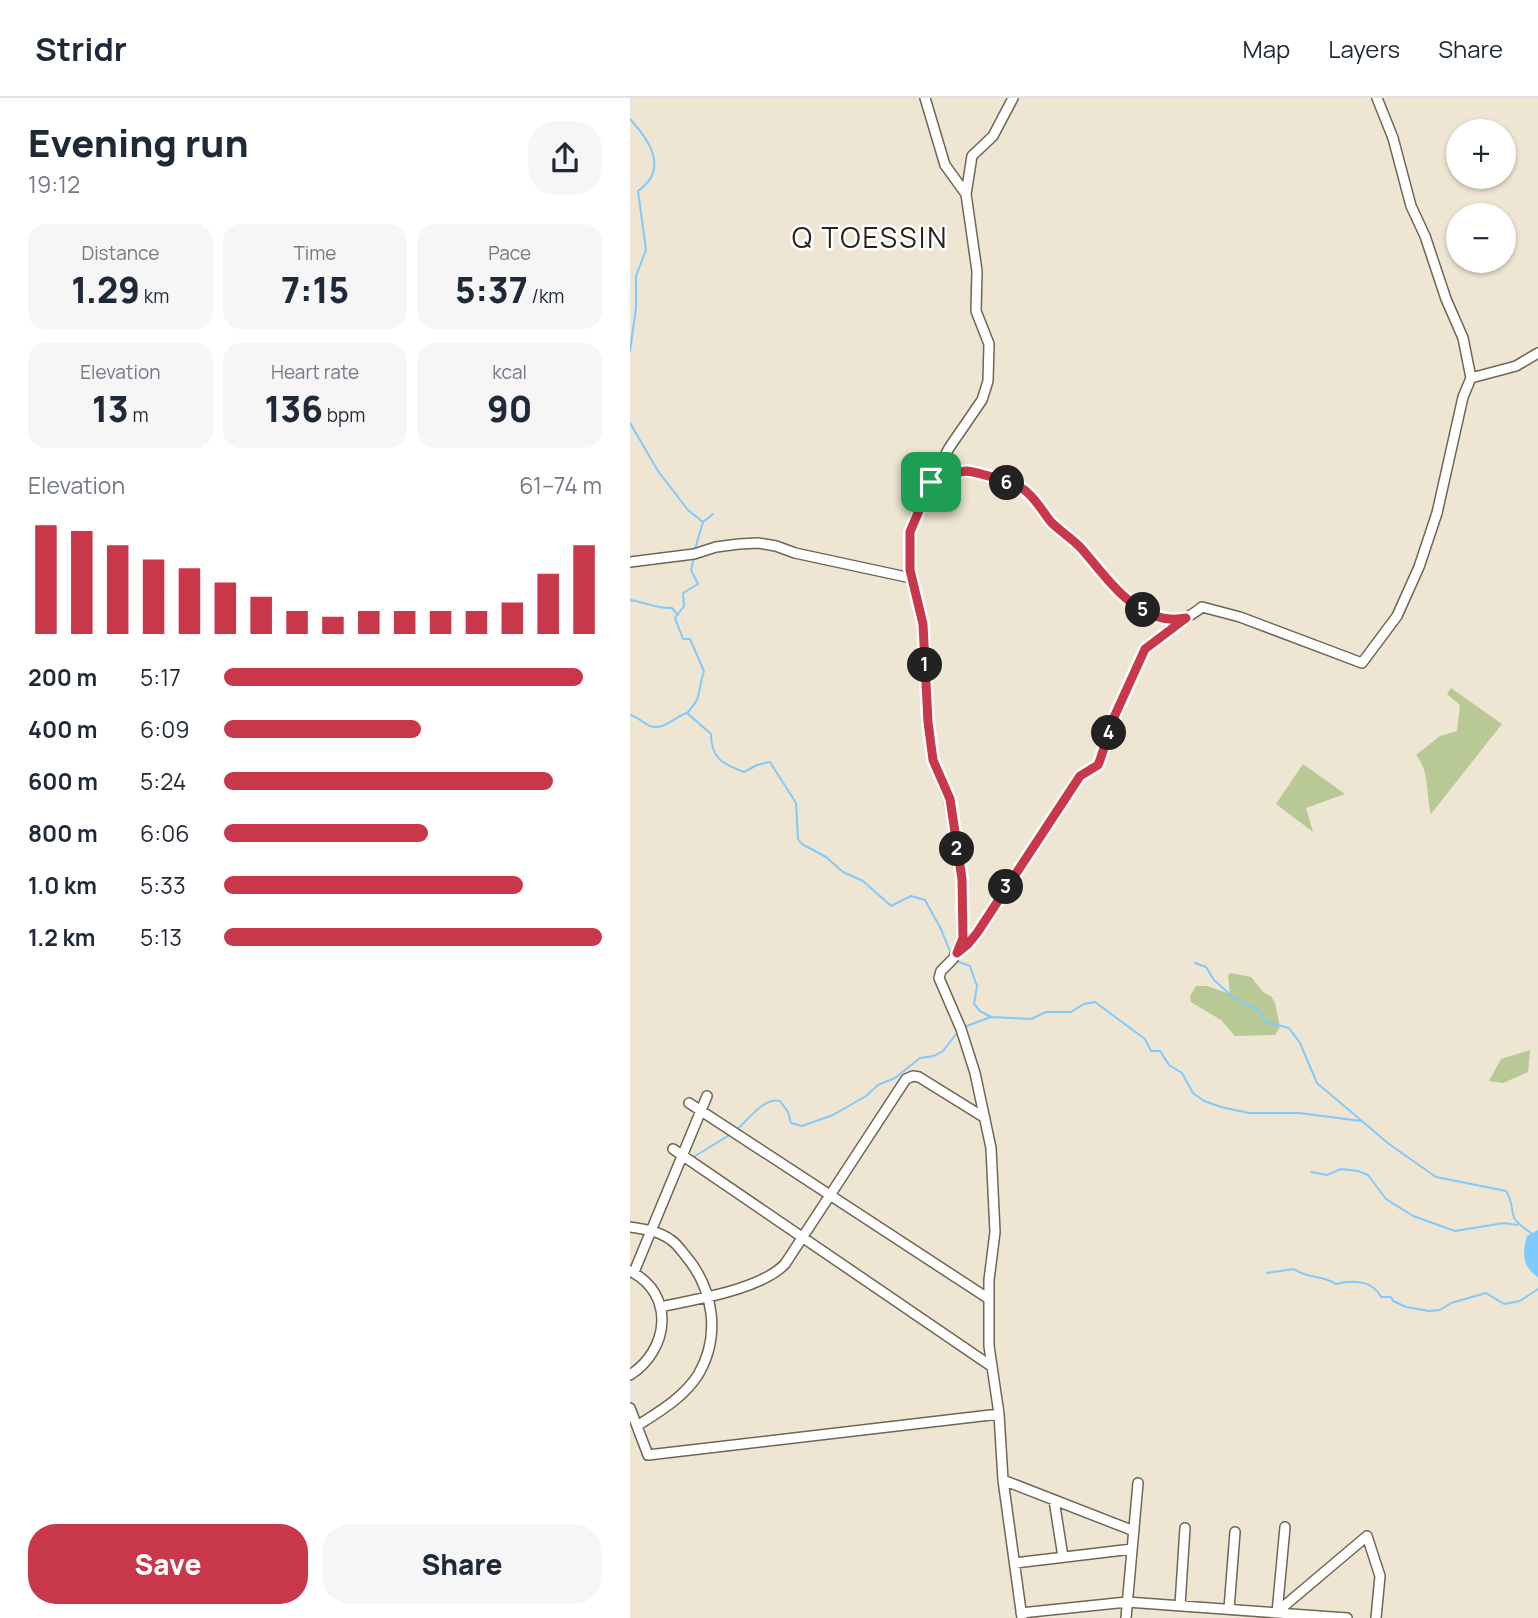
<!DOCTYPE html>
<meta charset="utf-8">
<style>
:root{--surface:#fff;--page:#f6f6f7;--text:#1f2937;--muted:#747a83;--line:#e0e1e3;--accent:#c8384a}
body{margin:0;font-family:Manrope,sans-serif;background:var(--page);color:var(--text);height:100vh;display:flex;flex-direction:column;font-size:26px;white-space:nowrap}
*{box-sizing:border-box;margin:0}
p{font-size:23px;color:var(--muted)}
.icon{flex:none;width:38px;height:38px;fill:none;stroke:currentColor;stroke-width:2;stroke-linecap:round;stroke-linejoin:round}
.map{position:relative;flex:1;overflow:hidden}
.panel{display:flex;flex-direction:column;background:var(--surface);width:630px}
.panel>*{flex:none}
.tools{position:absolute;left:816px;top:21px;display:grid;gap:14px}
.tools a{display:grid;place-items:center;width:70px;height:70px;border-radius:50%;background:var(--surface);box-shadow:0 2px 5px #0004;font-size:35px}
.pin{position:absolute;display:grid;place-items:center;width:60px;height:60px;color:#fff;margin:-30px;border-radius:14px;box-shadow:0 4px 10px #0006}
.km{position:absolute;width:35px;height:35px;margin:-18px;border-radius:50%;background:#222;color:#fff;font-size:19px;line-height:35px;text-align:center}
.round{display:grid;place-items:center;flex:none;width:74px;height:74px;border-radius:28px;background:var(--page)}
.headline{display:flex;align-items:center;justify-content:space-between;height:119px;padding:0 28px}
h1{font-size:38px;font-weight:800;line-height:52px}
.metrics{display:grid;grid-template-columns:repeat(3,1fr);gap:10px;height:119px;padding:7px 28px}
.metrics div{display:grid;align-content:center;border-radius:18px;background:var(--page);text-align:center}
.metrics b{font-size:35px;font-weight:800}
.metrics small{font-size:19px;font-weight:400}
.metrics p{font-size:19px}
.chart{height:196px;padding:14px 28px}
.chart p{display:flex;justify-content:space-between}
.chart svg{width:100%;height:126px;margin-top:7px;stroke:var(--accent);stroke-width:6}
.action{display:flex;gap:14px;margin-top:auto;padding:14px 28px}
.action a{flex:1;height:80px;border-radius:28px;background:var(--accent);color:#fff;font-size:28px;font-weight:800;line-height:80px;text-align:center}
.action a+a{background:var(--page);color:var(--text)}
ul{padding:0 28px;list-style:none;font-size:23px}
li{display:grid;grid-template-columns:112px 84px 1fr;align-items:center;height:52px}
li i{height:18px;border-radius:9px;background:var(--accent)}
header{display:flex;align-items:center;gap:42px;box-sizing:border-box;height:98px;padding:0 35px;background:var(--surface);border-bottom:2px solid var(--line)}
header strong{font-size:33px}
nav{display:flex;gap:38px;margin-inline-start:auto;font-size:24px}
main{display:flex;flex:1;min-height:0}
.map>svg:first-child{display:block}
.green{fill:#b8c996}
.water{fill:#81cafd}
.lines{fill:none;stroke-linecap:round;stroke-linejoin:round}
.stream{stroke:#81cafd;stroke-width:2}
.minor-casing{stroke:#6e6755;stroke-width:12}
.minor{stroke:#fff;stroke-width:9}
.route-casing{stroke:#fff;stroke-width:14}
.route{stroke:#c8384a;stroke-width:9}
.labels{text-anchor:middle;stroke-width:5;stroke-linejoin:round;paint-order:stroke}
.quarter-label{font-size:28px;letter-spacing:2px;fill:#26231c;stroke:#fff}
</style>
<header>
<strong>Stridr</strong>
<nav><a>Map</a><a>Layers</a><a>Share</a></nav>
</header>
<main>
<section class="panel">
<div class="headline"><div><h1>Evening run</h1><p>19:12</p></div><a class="round"><svg class="icon" aria-label="share" viewBox="0 0 24 24"><path d="M12 15V3M7 8l5-5 5 5M5 13v7h14v-7"/></svg></a></div>
<div class="metrics">
<div><p>Distance</p><b>1.29<small> km</small></b></div>
<div><p>Time</p><b>7:15</b></div>
<div><p>Pace</p><b>5:37<small> /km</small></b></div>
</div>
<div class="metrics">
<div><p>Elevation</p><b>13<small> m</small></b></div>
<div><p>Heart rate</p><b>136<small> bpm</small></b></div>
<div><p>kcal</p><b>90</b></div>
</div>
<div class="chart"><p><span>Elevation</span>61–74 m</p>
<svg viewBox="0 0 160 44" preserveAspectRatio="none"><path d="M5 44V6M15 44V8M25 44V13M35 44V18M45 44V21M55 44V26M65 44V31M75 44V36M85 44V38M95 44V36M105 44V36M115 44V36M125 44V36M135 44V33M145 44V23M155 44V13"/></svg>
</div>
<ul>
<li><b>200 m</b>5:17<i style="width:95%"></i></li>
<li><b>400 m</b>6:09<i style="width:52%"></i></li>
<li><b>600 m</b>5:24<i style="width:87%"></i></li>
<li><b>800 m</b>6:06<i style="width:54%"></i></li>
<li><b>1.0 km</b>5:33<i style="width:79%"></i></li>
<li><b>1.2 km</b>5:13<i style="width:100%"></i></li>
</ul>
<div class="action"><a>Save</a><a>Share</a></div>
</section>
<div class="map">
<svg width="908" height="1520" viewBox="0 0 908 1520">
<rect width="100%" height="100%" fill="#eee5d2"/>
<path class="green" d="M 821,590 L 872,626 L 801,716 C 795,695 801,676 786,657 L 810,638 L 827,633 L 830,607 L 817,596 Z
M 673,666 L 715,696 L 676,710 L 683,734 L 646,706 Z
M 600,875 L 621,879 L 633,894 L 641,898 L 645,905 L 650,929 L 645,937 L 605,938 L 591,922 L 561,904 L 560,898 L 566,888 L 577,888 L 600,896 L 598,878 Z
M 900,952 L 898,974 L 873,985 L 859,983 L 871,961 Z"/>
<path class="water" d="M 908,1132 L 908,1179 C 892,1169 892,1155 897,1138 Z"/>
<g class="lines">
<path class="stream" d="M 0,21 C 20,43 39,71 8,93 L 16,152 L 6,178 L 6,210 L 0,253
M 0,325 L 28,373 L 58,412 L 73,424
M 65,451 L 73,424 L 83,416
M 64,460 L 61,472 L 68,486 L 53,495 L 54,508 L 45,520 L 53,541 L 60,541 L 74,573 C 67,594 73,598 57,615 L 81,636 C 81,661 93,666 114,674 L 127,667 L 140,664 L 166,705 L 168,741 L 172,746 L 196,759 L 213,774 L 233,783 L 261,808 L 281,798 L 295,802 L 311,831 L 321,856
M 0,502 C 15,504 26,511 42,510 L 47,516
M 0,617 C 8,619 13,625 20,628 C 34,633 45,618 57,615
M 326,863 L 340,868 L 347,888 L 344,906 L 350,913 L 361,919 L 401,921 L 416,914 L 441,914 L 454,906 L 465,904 L 515,941 L 521,953 L 530,953 L 539,967 L 552,975 L 563,995 L 574,1003 L 591,1009 L 619,1015 L 669,1015 L 731,1023
M 565,865 L 576,869 L 584,882 L 604,900 L 630,913 L 635,924 L 659,930 L 670,945 L 687,985 L 759,1046 L 806,1079 L 876,1093 C 889,1114 872,1116 901,1135
M 334,929 L 361,919
M 106,1032 C 119,1022 133,999 150,1003 L 158,1014 L 161,1025 L 172,1028 L 203,1017 L 236,998 L 248,987 L 265,980 L 290,960 L 304,958 L 313,953 L 327,935
M 62,1060 L 101,1036
M 681,1074 L 697,1077 L 711,1071 L 728,1073 L 738,1077 L 756,1101 L 783,1118 L 825,1133 L 874,1125 L 887,1127
M 637,1175 L 664,1171 C 680,1182 691,1176 706,1186 C 722,1182 743,1182 751,1199 L 761,1199 L 763,1203 L 776,1209 L 799,1213 L 810,1212 L 821,1205 L 856,1195 L 874,1206 L 890,1203 L 908,1191"/>
<g class="minor-casing">
<path id="minor" d="M 295,0 L 315,67 L 336,96 L 347,173 L 346,213 L 359,246 L 358,283 L 352,302 L 319,350 L 290,406 L 280,434 L 280,472 L 293,526 L 298,624 L 303,662 L 319,701 L 332,781 L 333,840 L 323,861 L 311,873 L 309,880 L 331,931 L 345,975 L 361,1050 L 365,1134 L 359,1182 L 359,1248 L 369,1316 L 373,1382 L 392,1520
M 336,96 L 342,58 L 363,38 L 383,0
M 841,280 L 886,268 L 908,255
M 302,383 C 332,367 349,375 378,386 C 383,388 389,388 393,391 C 403,398 410,411 418,420 C 427,430 439,438 449,448 C 473,473 513,534 554,520 C 561,518 567,513 572,509 L 610,519 L 732,565 L 767,518 L 789,469 L 807,415 L 833,299 L 841,280 L 833,240 L 816,201 L 795,138 L 781,108 L 763,40 L 747,0
M 0,464 L 64,456 L 86,449 L 109,446 L 128,445 L 146,448 L 165,455 L 281,480
M 328,854 L 347,835 L 450,678 L 468,667 L 470,662 L 485,617 L 515,551 L 556,520
M 59,1005 L 359,1201
M 43,1051 L 361,1268
M 0,1129 C 14,1131 29,1133 41,1142 C 46,1145 51,1152 55,1157 C 84,1191 91,1238 68,1277 C 53,1300 30,1313 7,1328
M 0,1173 C 46,1196 39,1252 0,1277
M 4,1174 L 77,998
M 30,1209 C 66,1201 130,1192 155,1166 L 276,981 L 283,978 L 289,979 L 355,1020
M 0,1310 L 18,1357 L 369,1316
M 373,1382 L 504,1433
M 424,1402 L 433,1459
M 385,1465 L 502,1451
M 550,1507 L 555,1430
M 599,1511 L 605,1434
M 647,1514 L 737,1438 L 750,1478 L 746,1520
M 391,1515 L 497,1504 L 717,1520
M 647,1515 L 655,1429
M 496,1520 L 508,1385"/>
</g>
<use href="#minor" class="minor"/>
</g>
<g class="lines">
<g class="route-casing">
<path id="route" d="M 337,373 C 350,375 382,384 393,391 C 404,398 413,414 421,424 C 430,433 441,440 450,449 C 477,479 508,530 556,520 L 515,551 L 485,617 L 470,662 L 468,667 L 450,678 L 347,835 L 338,846 L 327,855 L 333,840 L 332,781 L 320,701 L 303,662 L 298,624 L 293,526 L 280,472 L 280,434 L 301,384 L 315,376 Z"/>
</g>
<use href="#route" class="route"/>
</g>
<g class="labels">
<g class="quarter-label">
<text x="240" y="150">Q TOESSIN</text>
</g>
</g>
</svg>
<div class="tools">
<a>+</a>
<a>−</a>
</div>
<div class="pin" style="left:301px;top:384px;background:#1e9e55"><svg class="icon" aria-label="arrive" viewBox="0 0 24 24"><path d="M6 21V4h12l-3 4 3 4H6"/></svg></div>
<b class="km" style="left:295px;top:567px">1</b>
<b class="km" style="left:327px;top:751px">2</b>
<b class="km" style="left:376px;top:789px">3</b>
<b class="km" style="left:479px;top:635px">4</b>
<b class="km" style="left:513px;top:512px">5</b>
<b class="km" style="left:377px;top:385px">6</b>
</div>
</main>
